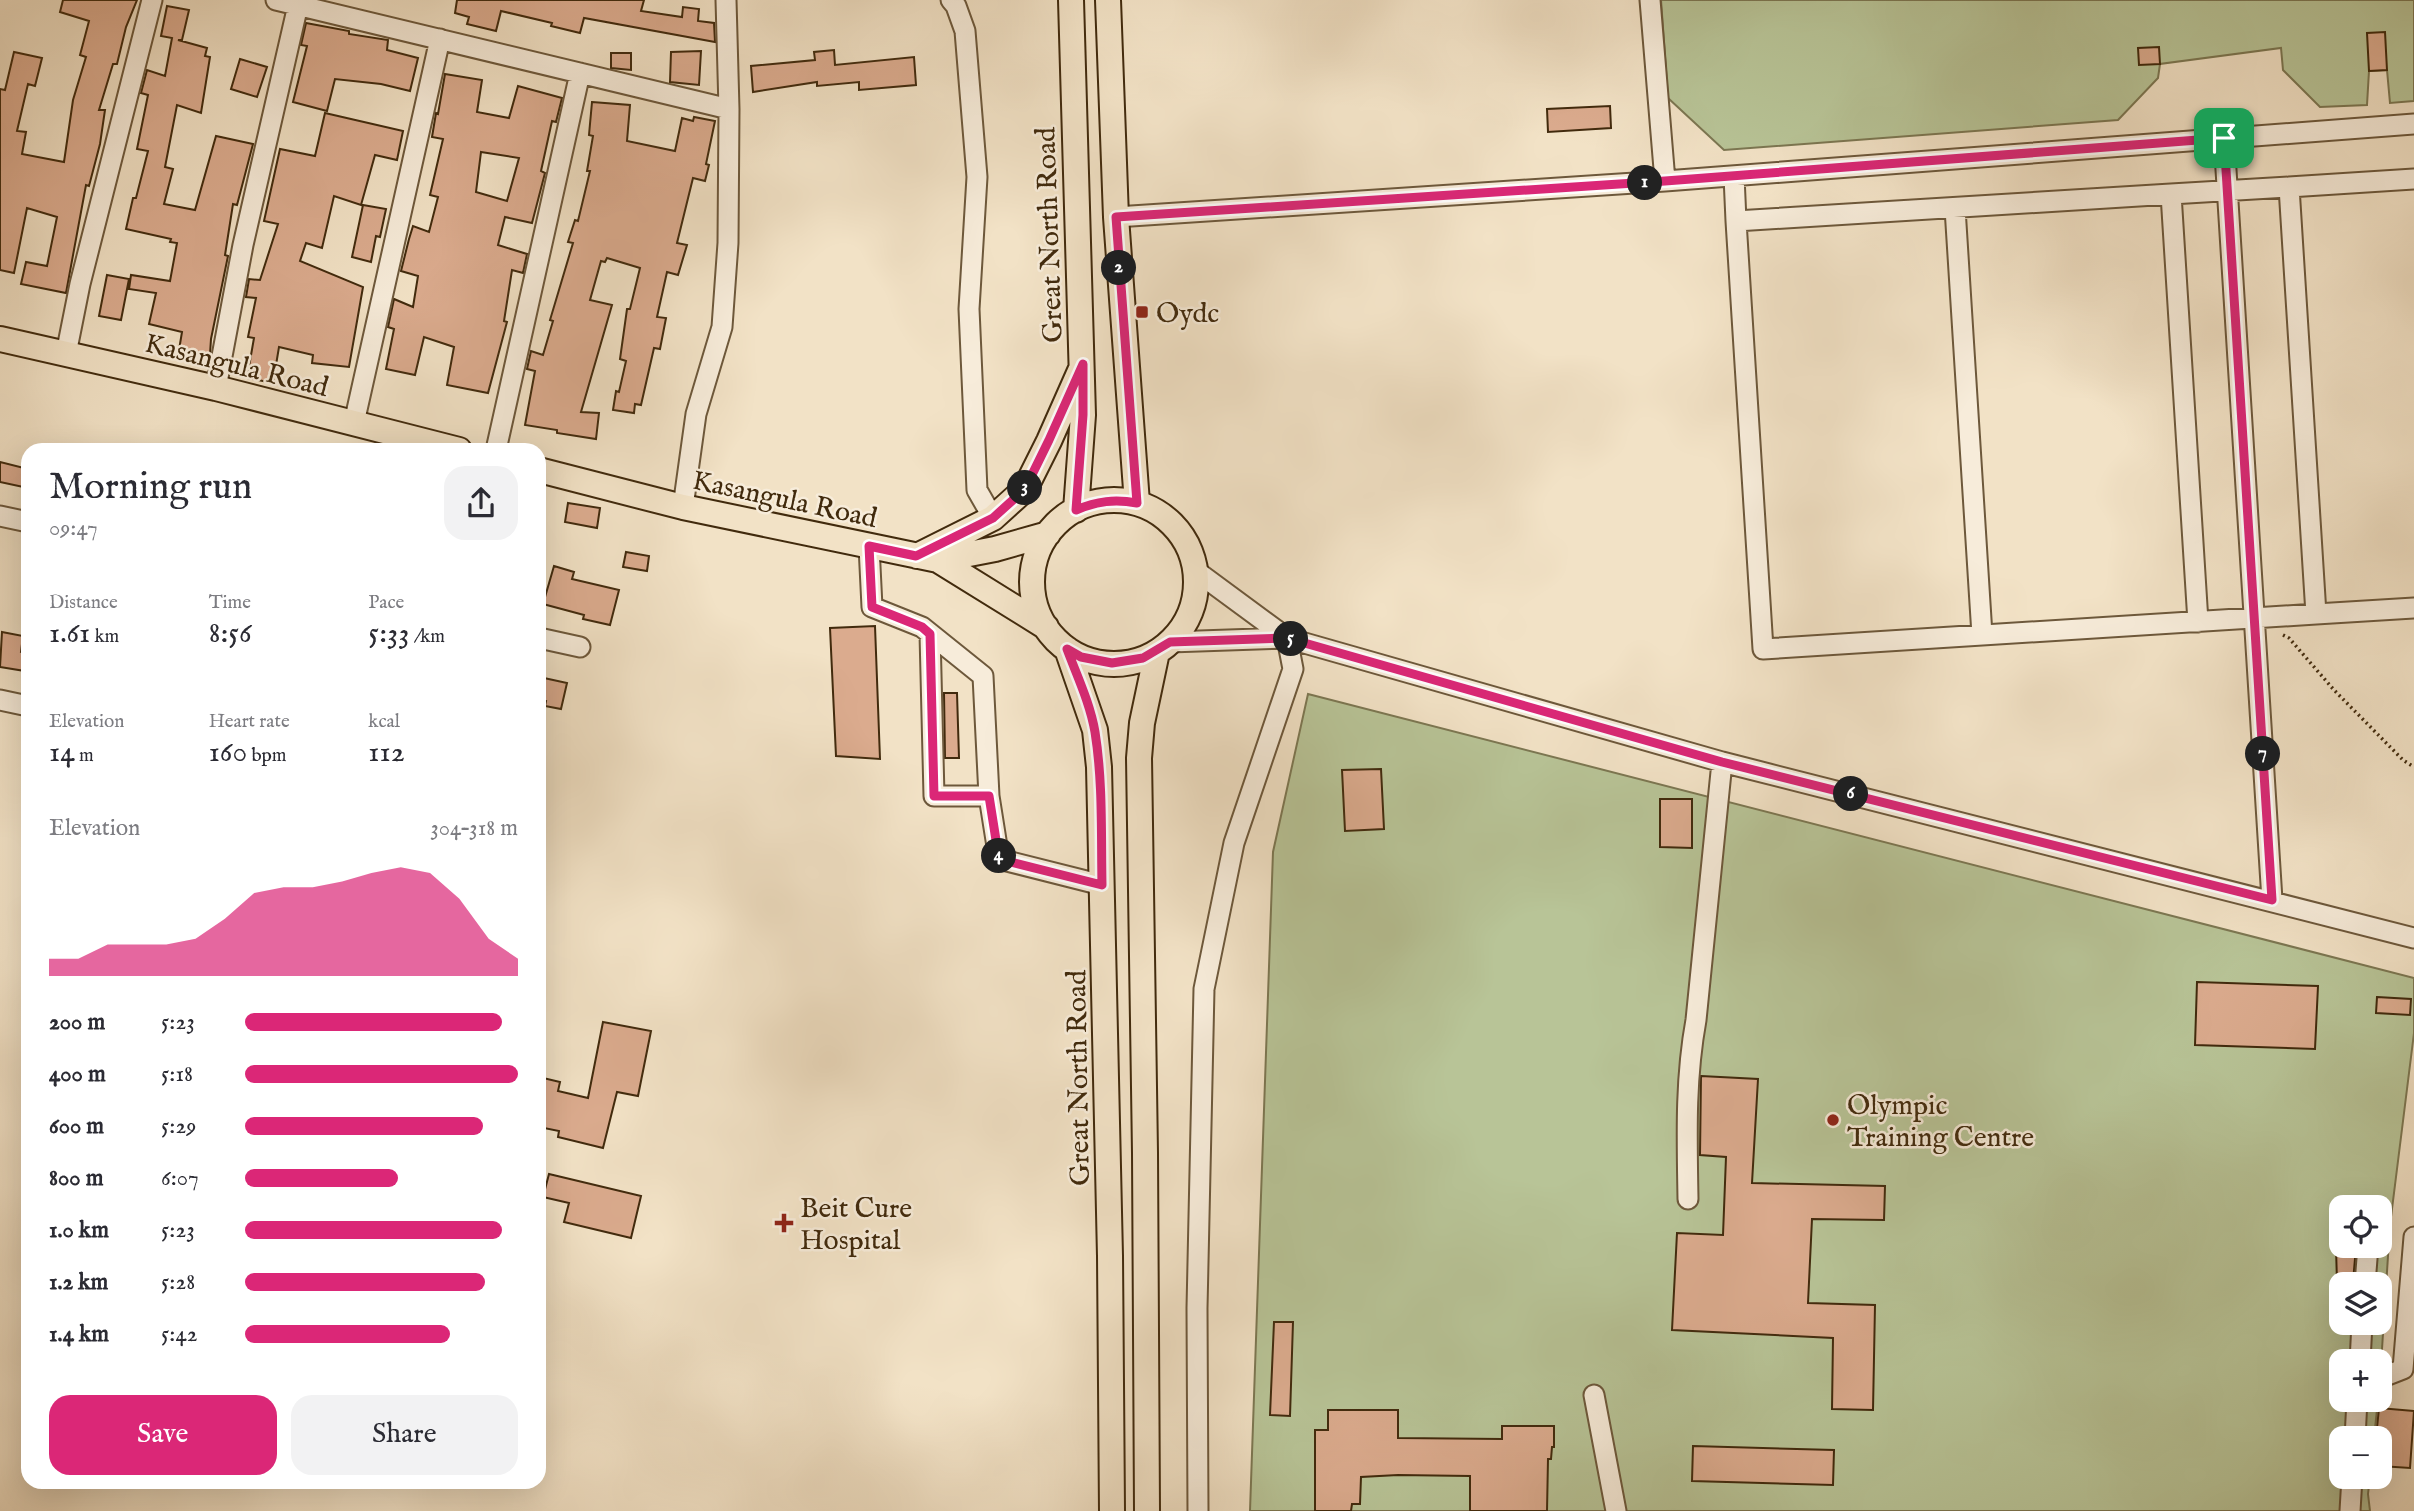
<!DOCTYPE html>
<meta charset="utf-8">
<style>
:root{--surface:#fff;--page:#f2f2f3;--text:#2b2b33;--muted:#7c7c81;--accent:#db2777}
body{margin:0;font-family:"IM FELL English",serif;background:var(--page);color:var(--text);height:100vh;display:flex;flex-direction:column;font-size:26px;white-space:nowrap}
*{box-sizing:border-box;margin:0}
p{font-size:23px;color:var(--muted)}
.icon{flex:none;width:38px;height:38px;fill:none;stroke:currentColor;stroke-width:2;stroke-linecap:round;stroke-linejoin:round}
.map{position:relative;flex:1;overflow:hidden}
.drawer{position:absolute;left:21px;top:443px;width:525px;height:1046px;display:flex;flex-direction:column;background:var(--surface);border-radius:21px;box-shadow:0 7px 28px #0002}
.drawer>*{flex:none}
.buttons{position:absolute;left:2329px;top:1195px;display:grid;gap:14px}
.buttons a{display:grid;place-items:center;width:63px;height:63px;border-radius:14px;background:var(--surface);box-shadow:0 7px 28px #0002;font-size:35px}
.pin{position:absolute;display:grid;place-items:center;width:60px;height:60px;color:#fff;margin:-30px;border-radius:14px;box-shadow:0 4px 10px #0006}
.km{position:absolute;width:35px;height:35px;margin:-18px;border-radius:50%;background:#222;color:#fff;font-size:19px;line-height:35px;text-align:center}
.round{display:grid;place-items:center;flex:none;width:74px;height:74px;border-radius:21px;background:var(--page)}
.overview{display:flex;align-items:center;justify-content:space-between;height:119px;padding:0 28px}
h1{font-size:38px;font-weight:600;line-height:52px}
.metrics{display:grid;grid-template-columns:repeat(3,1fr);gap:10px;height:119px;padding:7px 28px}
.metrics div{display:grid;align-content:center}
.metrics b{font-size:30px;font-weight:600}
.metrics small{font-size:19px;font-weight:400}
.metrics p{font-size:19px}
.chart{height:196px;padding:14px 28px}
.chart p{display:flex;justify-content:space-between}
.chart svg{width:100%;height:126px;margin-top:7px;fill:var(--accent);opacity:.7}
.primary-button{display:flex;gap:14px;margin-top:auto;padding:14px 28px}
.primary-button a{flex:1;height:80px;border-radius:21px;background:var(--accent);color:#fff;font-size:28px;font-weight:600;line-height:80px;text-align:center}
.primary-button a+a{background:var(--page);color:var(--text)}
ul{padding:0 28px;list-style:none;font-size:23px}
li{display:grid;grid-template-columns:112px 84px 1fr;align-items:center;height:52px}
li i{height:18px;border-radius:9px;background:var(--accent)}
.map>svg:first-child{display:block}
.green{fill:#b8c497;stroke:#7c7752;stroke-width:2;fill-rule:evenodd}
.building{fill:#dbab8e;stroke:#412a0d;stroke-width:2;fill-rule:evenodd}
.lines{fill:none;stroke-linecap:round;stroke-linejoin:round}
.minor-casing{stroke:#6d583b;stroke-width:23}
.major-casing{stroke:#412a0d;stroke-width:28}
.path{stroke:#412a0d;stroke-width:3.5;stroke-dasharray:2 3.5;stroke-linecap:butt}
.minor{stroke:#f7ecda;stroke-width:19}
.major{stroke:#f2e2c6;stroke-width:24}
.route-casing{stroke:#fff;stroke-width:14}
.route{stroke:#db2777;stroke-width:9}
.poi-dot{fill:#8f2418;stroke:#f7ecda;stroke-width:2.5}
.labels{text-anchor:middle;stroke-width:5;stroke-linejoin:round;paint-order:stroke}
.street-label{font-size:28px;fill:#412a0d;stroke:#f7ecda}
.poi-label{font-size:28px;fill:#412a0d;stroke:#f7ecda;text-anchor:start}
</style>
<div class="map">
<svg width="2414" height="1511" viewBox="0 0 2414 1511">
<rect width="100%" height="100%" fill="#f2e2c6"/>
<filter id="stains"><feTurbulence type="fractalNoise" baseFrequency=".00286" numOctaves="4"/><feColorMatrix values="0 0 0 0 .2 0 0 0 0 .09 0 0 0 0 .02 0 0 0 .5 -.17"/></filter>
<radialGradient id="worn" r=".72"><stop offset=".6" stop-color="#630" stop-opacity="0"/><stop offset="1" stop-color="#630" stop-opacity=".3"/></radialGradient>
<path class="green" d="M 1661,0 L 2414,0 L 2414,101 L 2390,103 L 2387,70 L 2369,71 L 2367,105 L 2320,107 L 2283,70 L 2281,48 L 2160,64 L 2158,78 L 2118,120 L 1724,150 L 1668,98 Z
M 1308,694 L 2414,978 L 2414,1033 L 2390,1225 L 2380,1380 L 2380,1362 L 2342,1362 L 2342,1400 L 2378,1400 L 2374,1438 L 2342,1438 L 2342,1477 L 2370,1477 L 2368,1494 L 2370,1511 L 1250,1511 L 1273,852 ZM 2342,1208 L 2380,1208 L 2380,1246 L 2342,1246 ZM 2342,1284 L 2380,1284 L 2380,1323 L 2342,1323 Z"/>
<path class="building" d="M 63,0 L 137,0 L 126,27 L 117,64 L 113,64 L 99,110 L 105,110 L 100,144 L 89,186 L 86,185 L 66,293 L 21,284 L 26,262 L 47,266 L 57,217 L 27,208 L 14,273 L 0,270 L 0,89 L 5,90 L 14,52 L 42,58 L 35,86 L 28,84 L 17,131 L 26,132 L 22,154 L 64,162 L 73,100 L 86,57 L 80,55 L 89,21 L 60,12 Z
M 457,0 L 644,0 L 641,11 L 682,17 L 683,7 L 699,9 L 698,21 L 714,23 L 715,42 L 584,18 L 580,33 L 551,26 L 552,23 L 501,11 L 496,31 L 467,24 L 469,17 L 455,13 Z
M 167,6 L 189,10 L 182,40 L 178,40 L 207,48 L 205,56 L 210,57 L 201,113 L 177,105 L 165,167 L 173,169 L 164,204 L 195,210 L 216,136 L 253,144 L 237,205 L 233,204 L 225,255 L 228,256 L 211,339 L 210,354 L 179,350 L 182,332 L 149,324 L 156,293 L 129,289 L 131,275 L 170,281 L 177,243 L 170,242 L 171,239 L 126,229 L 133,198 L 136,198 L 148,151 L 137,149 L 148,95 L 141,93 L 147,70 L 165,76 L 172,38 L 161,36 Z
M 306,23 L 349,31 L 349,34 L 388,40 L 387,50 L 418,58 L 410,91 L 381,84 L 335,79 L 327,111 L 293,102 L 307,46 L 301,45 Z
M 2385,32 L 2387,70 L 2369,71 L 2367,33 Z
M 2159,47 L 2160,64 L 2139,65 L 2138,48 Z
M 834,50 L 835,65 L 914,57 L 916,85 L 859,90 L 859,82 L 817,86 L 817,82 L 753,92 L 751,66 L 815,60 L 814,52 Z
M 701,51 L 699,85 L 670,82 L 671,52 Z
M 611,53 L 631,53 L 631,70 L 611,68 Z
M 240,59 L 267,67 L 257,97 L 231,89 Z
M 445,74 L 482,80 L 477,112 L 509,118 L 518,86 L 562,98 L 556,122 L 552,121 L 541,171 L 545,173 L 532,223 L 505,217 L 498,245 L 527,254 L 523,273 L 512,270 L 504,321 L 507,322 L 488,393 L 447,385 L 454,347 L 424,337 L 415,375 L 386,369 L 394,329 L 388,327 L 394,299 L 413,307 L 418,276 L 401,271 L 409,239 L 413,226 L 429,232 L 438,197 L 430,195 L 443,139 L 432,137 L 436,113 L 438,114 ZM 481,152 L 519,158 L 507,201 L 476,192 Z
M 592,102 L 630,105 L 627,141 L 675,151 L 682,118 L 693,121 L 694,117 L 715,121 L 706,164 L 709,165 L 705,181 L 693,178 L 677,243 L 687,245 L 678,275 L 667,272 L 657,317 L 666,318 L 660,349 L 654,348 L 641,405 L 635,404 L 634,413 L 613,410 L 616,391 L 619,392 L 626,361 L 620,359 L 627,309 L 630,309 L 640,268 L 607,258 L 605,262 L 601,261 L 590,300 L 612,305 L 581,412 L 599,413 L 596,439 L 557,433 L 557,430 L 525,425 L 535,371 L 527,369 L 531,351 L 543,355 L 553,321 L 550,320 L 573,243 L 568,242 L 575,220 L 578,221 L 590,171 L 587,171 L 593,136 L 589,135 Z
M 1610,106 L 1611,128 L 1548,132 L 1547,109 Z
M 325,113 L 403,131 L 397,160 L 375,155 L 361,205 L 334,196 L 322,248 L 306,243 L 300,261 L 363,287 L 349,367 L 312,363 L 313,355 L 279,347 L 273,383 L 247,378 L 254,338 L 248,337 L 256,298 L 246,297 L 249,279 L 260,280 L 278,224 L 264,221 L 280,149 L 315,156 Z
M 363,205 L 386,209 L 380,237 L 376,236 L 371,262 L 352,257 Z
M 107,275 L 129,279 L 121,320 L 99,316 Z
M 0,462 L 28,469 L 28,488 L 0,482 Z
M 568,503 L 600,508 L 597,528 L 565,522 Z
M 626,552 L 649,556 L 647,571 L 623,567 Z
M 554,566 L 574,572 L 572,579 L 619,590 L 610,625 L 583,619 L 584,615 L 543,604 Z
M 875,626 L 880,759 L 836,756 L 830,628 Z
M 2,632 L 23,636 L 21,652 L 28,653 L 25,671 L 0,667 Z
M 544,678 L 567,683 L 561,709 L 545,706 L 546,701 L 539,699 L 539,679 L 543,680 Z
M 944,693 L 957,693 L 959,758 L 945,758 Z
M 1381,769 L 1384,829 L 1345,831 L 1342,770 Z
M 1660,799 L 1692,799 L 1692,848 L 1660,847 Z
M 2197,982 L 2318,986 L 2315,1049 L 2195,1045 Z
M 2377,997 L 2411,999 L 2410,1015 L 2376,1013 Z
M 603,1022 L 651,1031 L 638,1096 L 617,1092 L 603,1148 L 558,1137 L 559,1131 L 539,1127 L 539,1077 L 560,1082 L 558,1091 L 588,1098 Z
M 1701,1076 L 1758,1079 L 1752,1183 L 1885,1186 L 1884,1220 L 1812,1219 L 1808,1303 L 1875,1305 L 1873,1410 L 1832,1409 L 1833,1338 L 1672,1330 L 1677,1233 L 1723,1235 L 1726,1157 L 1700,1155 Z
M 549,1174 L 641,1196 L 631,1238 L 564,1222 L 569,1203 L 543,1197 Z
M 2356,1247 L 2353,1282 L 2337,1282 L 2336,1248 Z
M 1274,1322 L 1293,1322 L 1290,1416 L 1270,1415 Z
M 2379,1408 L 2414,1411 L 2410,1468 L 2380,1466 L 2380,1438 L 2376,1438 Z
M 1328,1410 L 1398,1410 L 1398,1438 L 1502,1439 L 1502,1426 L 1554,1426 L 1554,1447 L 1552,1447 L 1551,1459 L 1548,1459 L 1547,1511 L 1470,1511 L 1470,1476 L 1398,1475 L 1361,1477 L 1360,1504 L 1352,1504 L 1351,1511 L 1315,1511 L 1315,1430 L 1328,1430 Z
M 1693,1446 L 1834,1450 L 1833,1485 L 1692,1481 Z"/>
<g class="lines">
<g class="minor-casing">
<path id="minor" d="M 276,0 L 729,109
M 951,0 L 956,6 L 965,31 L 977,177 L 969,309 L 977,490 L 993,518
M 1650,0 L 1665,181
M 2224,138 L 2272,900
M 1734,176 L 1736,221
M 2414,179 L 2289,187 L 2316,614 L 2414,608
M 2171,194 L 2289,187
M 1955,208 L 1982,635
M 1116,217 L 1665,181 L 2414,124
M 66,354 L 80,284 L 152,0
M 216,388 L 243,245 L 298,5
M 354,423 L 440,39
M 496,450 L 580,73
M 683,507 L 696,414 L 722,327 L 728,243 L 729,109 L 726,0
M 0,516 L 28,522
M 869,546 L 872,607 L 922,627 L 983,676 L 989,796 L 999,859 L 1102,885
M 1196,571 L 1287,638 L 1293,669 L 1234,843 L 1204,989 L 1197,1308 L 1198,1511
M 2198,622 L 2171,194 L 1736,221 L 1763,649 L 2316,614
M 930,634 L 934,796 L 989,796
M 539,638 L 580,647
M 1170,642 L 1287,638 L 1722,762 L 2414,938
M 0,700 L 28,706
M 1688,1199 C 1687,1138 1685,1080 1696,1020 L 1722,762
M 2365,1284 L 2368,1246
M 2360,1362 L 2362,1323
M 2380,1378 L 2403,1369 L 2414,1237
M 1594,1395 L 1616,1511
M 2355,1438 L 2357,1400
M 2350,1511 L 2352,1477"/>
</g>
<g class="major-casing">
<path id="major" d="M 1071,0 L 1083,415 L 1076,510
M 1108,0 L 1116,217 L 1137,503
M 0,339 L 216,388 L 459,450
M 539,470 L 683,507 L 938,560 L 995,549 L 1048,534
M1032 582a82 82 0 1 1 164 0a82 82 0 1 1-164 0Z
M 917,556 L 993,518 L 1025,489 L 1049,441 L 1080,371
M 938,560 L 1046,627
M 1067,649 L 1095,730 L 1099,767 L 1110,1256 L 1112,1511
M 1147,1511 L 1145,1153 L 1139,758 L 1142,723 L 1157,652"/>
</g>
<path class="path" d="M 2283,635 L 2289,638 L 2334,690 L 2403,760 L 2414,767"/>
<use href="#minor" class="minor"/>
<use href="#major" class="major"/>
</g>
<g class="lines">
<g class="route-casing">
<path id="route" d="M 2224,138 L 2272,900 L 1722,762 L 1287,638 L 1170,642 L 1143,658 L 1112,663 L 1081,657 L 1067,649 C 1077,676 1090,703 1095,732 C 1103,782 1101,834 1102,885 L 999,859 L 989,796 L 934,796 L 930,634 L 922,627 L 872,607 L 869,546 L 916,556 L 993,518 L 1025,489 L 1049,440 L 1083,364 L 1083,415 L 1076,510 C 1097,501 1115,499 1137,503 L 1116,217 L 1665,181 Z"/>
</g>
<use href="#route" class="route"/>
</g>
<g class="poi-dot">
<rect x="1135" y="305" width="14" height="14" rx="3.5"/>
<circle cx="1833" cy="1120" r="7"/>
<path d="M780.5 1212.5h7v7h7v7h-7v7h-7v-7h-7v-7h7z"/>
</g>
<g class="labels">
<g class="street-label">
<text transform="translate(1048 235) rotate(-92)" y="10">Great North Road</text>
<text transform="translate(237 364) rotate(14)" y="10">Kasangula Road</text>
<text transform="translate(785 498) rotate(12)" y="10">Kasangula Road</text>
<text transform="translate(1077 1078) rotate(-91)" y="10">Great North Road</text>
</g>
<g class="poi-label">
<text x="1156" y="322">Oydc</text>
<text x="1847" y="1114">Olympic<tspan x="1847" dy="32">Training Centre</tspan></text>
<text x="800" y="1217">Beit Cure<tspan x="800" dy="32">Hospital</tspan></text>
</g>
</g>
<rect width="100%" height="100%" filter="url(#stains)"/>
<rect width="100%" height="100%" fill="url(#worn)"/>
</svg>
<div class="buttons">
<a><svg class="icon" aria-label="locate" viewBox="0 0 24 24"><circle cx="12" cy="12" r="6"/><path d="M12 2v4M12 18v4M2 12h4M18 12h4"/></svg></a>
<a><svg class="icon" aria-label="layers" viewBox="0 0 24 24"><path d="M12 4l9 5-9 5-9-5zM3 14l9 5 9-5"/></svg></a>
<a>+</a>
<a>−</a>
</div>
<div class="pin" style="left:2224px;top:138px;background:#1e9e55"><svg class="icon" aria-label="arrive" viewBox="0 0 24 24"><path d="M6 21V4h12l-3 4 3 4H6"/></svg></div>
<b class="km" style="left:1645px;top:183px">1</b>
<b class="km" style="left:1119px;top:268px">2</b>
<b class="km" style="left:1025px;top:488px">3</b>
<b class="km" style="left:999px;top:856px">4</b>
<b class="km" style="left:1291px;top:639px">5</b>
<b class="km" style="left:1851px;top:794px">6</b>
<b class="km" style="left:2263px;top:754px">7</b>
<section class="drawer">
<div class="overview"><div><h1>Morning run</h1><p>09:47</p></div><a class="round"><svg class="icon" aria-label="share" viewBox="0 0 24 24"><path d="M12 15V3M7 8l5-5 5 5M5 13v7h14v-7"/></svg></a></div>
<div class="metrics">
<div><p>Distance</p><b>1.61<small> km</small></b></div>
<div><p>Time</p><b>8:56</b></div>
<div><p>Pace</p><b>5:33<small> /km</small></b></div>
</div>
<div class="metrics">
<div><p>Elevation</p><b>14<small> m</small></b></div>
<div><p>Heart rate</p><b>160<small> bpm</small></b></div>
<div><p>kcal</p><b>112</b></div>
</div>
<div class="chart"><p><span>Elevation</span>304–318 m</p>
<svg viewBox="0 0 160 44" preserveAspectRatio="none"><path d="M0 44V38L10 38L20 33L30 33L40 33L50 31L60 24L70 15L80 13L90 13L100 11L110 8L120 6L130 8L140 17L150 31L160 38V44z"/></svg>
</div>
<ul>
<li><b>200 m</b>5:23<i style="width:94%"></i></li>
<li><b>400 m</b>5:18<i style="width:100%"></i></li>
<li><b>600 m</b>5:29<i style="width:87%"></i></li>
<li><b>800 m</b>6:07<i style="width:56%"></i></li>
<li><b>1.0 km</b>5:23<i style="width:94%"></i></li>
<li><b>1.2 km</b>5:28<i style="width:88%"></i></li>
<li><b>1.4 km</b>5:42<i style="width:75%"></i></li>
</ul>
<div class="primary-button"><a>Save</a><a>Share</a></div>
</section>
</div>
